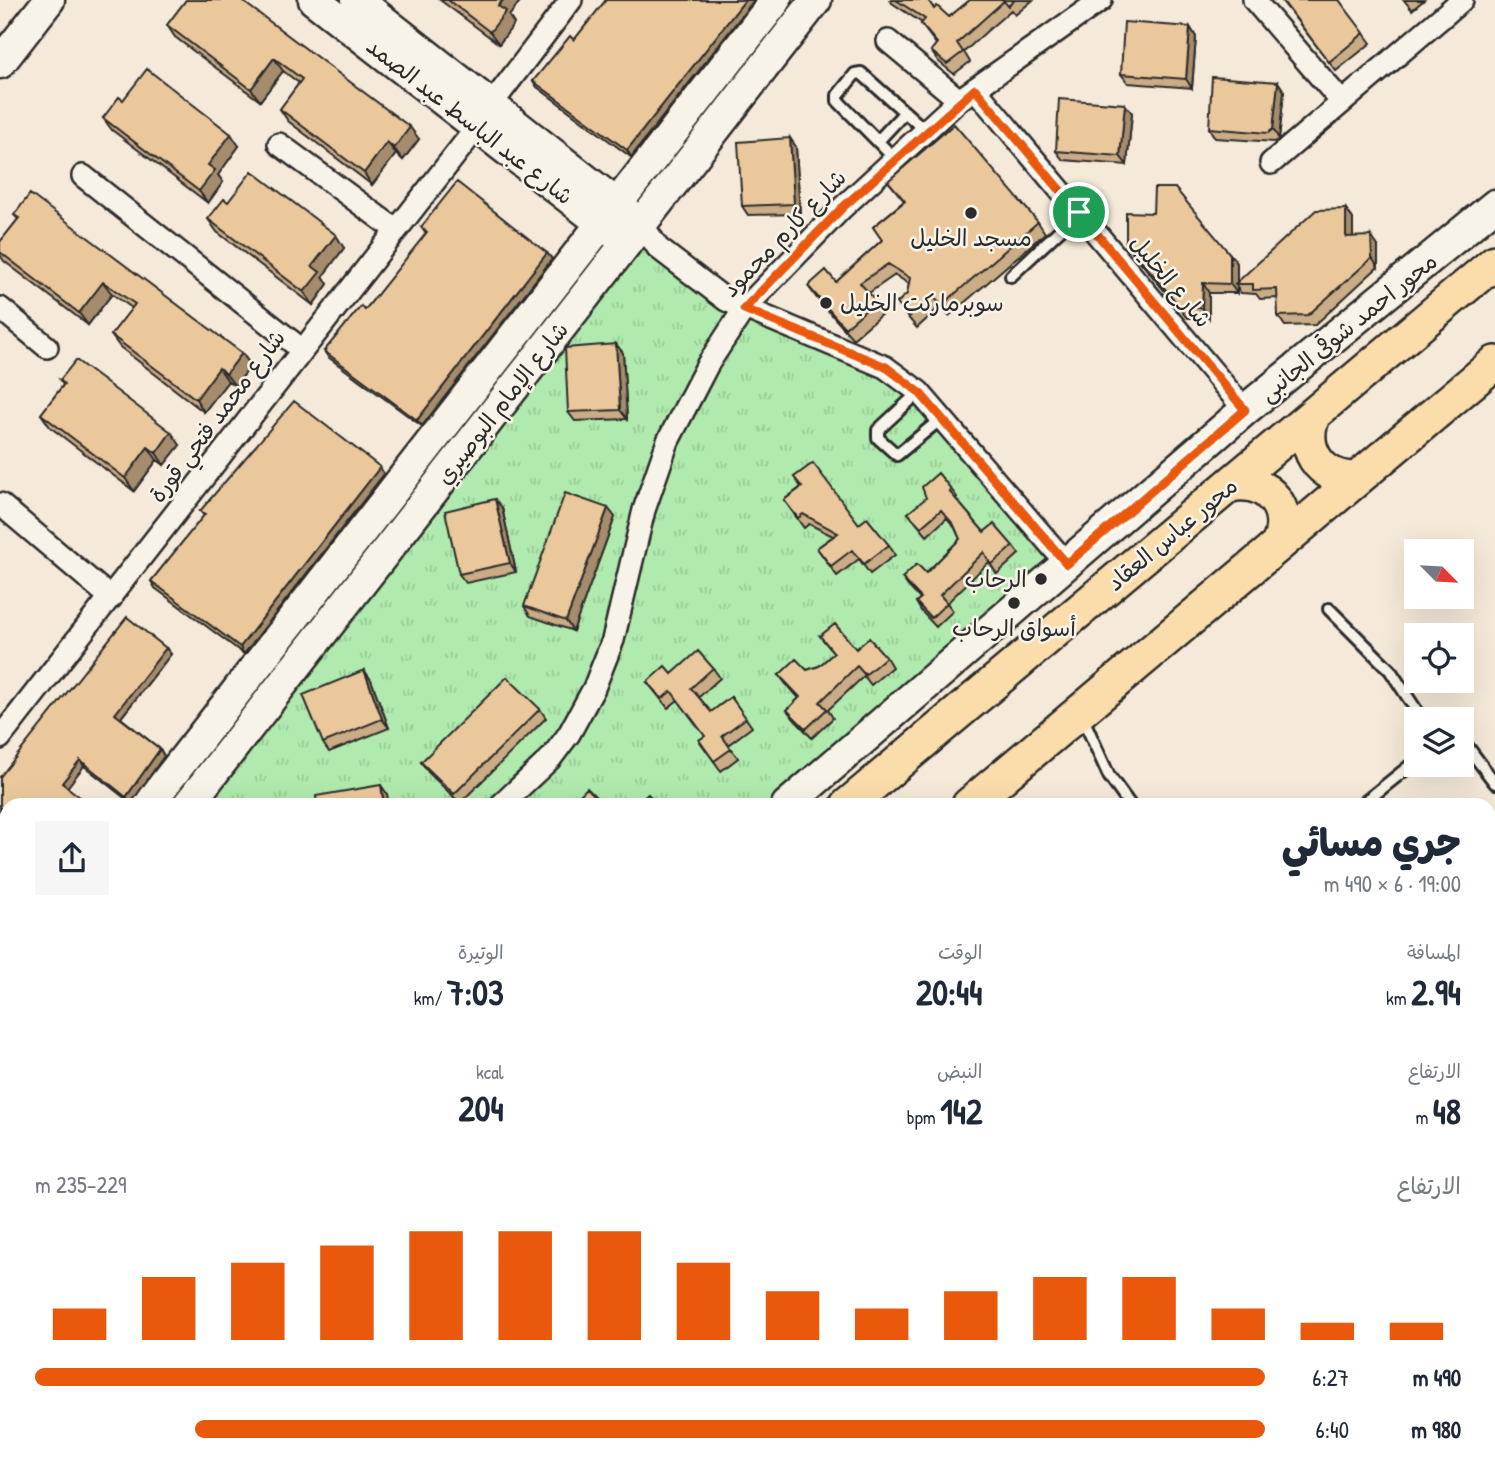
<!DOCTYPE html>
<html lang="ar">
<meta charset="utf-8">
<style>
:root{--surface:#fff;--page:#f6f6f7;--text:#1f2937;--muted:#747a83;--accent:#ea580c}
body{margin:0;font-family:"Patrick Hand","Playpen Sans Arabic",sans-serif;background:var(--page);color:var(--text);direction:rtl;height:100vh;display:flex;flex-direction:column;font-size:26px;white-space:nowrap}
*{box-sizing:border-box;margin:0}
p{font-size:23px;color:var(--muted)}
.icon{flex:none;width:38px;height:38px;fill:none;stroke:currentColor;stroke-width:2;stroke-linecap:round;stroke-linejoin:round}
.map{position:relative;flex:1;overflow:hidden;direction:ltr}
.drawer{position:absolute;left:0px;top:798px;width:1496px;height:674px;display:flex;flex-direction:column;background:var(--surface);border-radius:21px 21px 0 0;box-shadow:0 7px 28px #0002;direction:rtl}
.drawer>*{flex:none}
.needle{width:46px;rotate:114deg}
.fabs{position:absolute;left:1404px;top:539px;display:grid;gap:14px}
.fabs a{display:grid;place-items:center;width:70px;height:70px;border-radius:0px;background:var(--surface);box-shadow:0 7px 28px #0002;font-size:35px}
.pin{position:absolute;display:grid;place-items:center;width:60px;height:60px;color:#fff;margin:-30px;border:4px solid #fff;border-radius:50%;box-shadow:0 2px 7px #0007}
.round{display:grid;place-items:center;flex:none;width:74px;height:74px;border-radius:0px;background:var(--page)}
.summary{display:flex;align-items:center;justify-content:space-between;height:119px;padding:0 35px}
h1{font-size:38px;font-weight:800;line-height:52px}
.metrics{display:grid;grid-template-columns:repeat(3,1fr);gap:10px;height:119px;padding:7px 35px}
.metrics div{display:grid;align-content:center}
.metrics b{font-size:35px;font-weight:800}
.metrics small{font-size:19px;font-weight:400}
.metrics p{font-size:19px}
.chart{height:196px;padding:14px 35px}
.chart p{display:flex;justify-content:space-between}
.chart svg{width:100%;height:126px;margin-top:7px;stroke:var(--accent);stroke-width:6}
ul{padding:0 35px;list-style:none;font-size:23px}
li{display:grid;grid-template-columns:112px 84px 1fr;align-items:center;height:52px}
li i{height:18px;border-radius:9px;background:var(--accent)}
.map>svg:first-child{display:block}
.grass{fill:url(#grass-tufts);stroke:#6e8a6c;stroke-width:2}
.pitch{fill:#b0eaae;stroke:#6e8a6c;stroke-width:2}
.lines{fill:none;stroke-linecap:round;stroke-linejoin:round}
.lane-casing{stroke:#2b2b2b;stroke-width:16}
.street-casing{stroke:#2b2b2b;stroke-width:26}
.secondary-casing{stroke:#2b2b2b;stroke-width:35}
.primary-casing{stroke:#2b2b2b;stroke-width:38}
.lane{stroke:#f7f3e8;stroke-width:10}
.street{stroke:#f7f3e8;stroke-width:21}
.secondary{stroke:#f7f3e8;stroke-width:30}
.primary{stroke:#fbddab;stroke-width:33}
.wall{fill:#caac86;stroke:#2b2b2b;stroke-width:2}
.shaded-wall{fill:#a48c6d;stroke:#2b2b2b;stroke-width:2}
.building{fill:#ebc89c;stroke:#2b2b2b;stroke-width:2}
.route-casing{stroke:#fff;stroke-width:14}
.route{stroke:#ea580c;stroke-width:9}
.poi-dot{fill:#2b2b2b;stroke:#f7f3e8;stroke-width:2.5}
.labels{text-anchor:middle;stroke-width:5;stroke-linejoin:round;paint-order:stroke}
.street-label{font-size:23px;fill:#2b2b2b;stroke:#f7f3e8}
.poi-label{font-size:23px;fill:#2b2b2b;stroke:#f7f3e8}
</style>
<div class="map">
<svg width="1495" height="1471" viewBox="0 0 1495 1471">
<defs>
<pattern id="grass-tufts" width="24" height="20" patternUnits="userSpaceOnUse" patternTransform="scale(1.75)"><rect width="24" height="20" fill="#b0eaae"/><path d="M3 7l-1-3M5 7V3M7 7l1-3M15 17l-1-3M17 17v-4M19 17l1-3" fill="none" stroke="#98c996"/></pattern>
</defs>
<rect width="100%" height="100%" fill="#f5ead9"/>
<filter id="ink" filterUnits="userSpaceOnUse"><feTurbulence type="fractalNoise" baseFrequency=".0143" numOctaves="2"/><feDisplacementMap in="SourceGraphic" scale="14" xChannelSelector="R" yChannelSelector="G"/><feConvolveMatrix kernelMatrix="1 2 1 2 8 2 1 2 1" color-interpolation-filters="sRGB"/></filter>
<g filter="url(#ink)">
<path class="grass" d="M 627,243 L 658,248 L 718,295 L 885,367 L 1067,564 L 787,805 L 188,805 Z
M 7,1039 L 7,1257 L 0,1256 L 0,1049 Z
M 0,1295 L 7,1297 L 7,1465 L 62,1465 L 56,1471 L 0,1471 Z"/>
<path class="pitch" d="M 271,1465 L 1162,1465 L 1156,1471 L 264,1471 Z"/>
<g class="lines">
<g class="lane-casing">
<path id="lane" d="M 878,141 L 905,112
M 895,159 L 838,101 L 838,95 L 855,74 L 861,73 L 926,131
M 1011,276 L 1079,212
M 919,392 L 878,430 L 878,438 L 897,455 L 942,418
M 1329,609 L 1390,670 L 1422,719
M 1081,714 L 1109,776 L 1130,805
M 1461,738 L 1495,783
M 1361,805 L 1416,761"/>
</g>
<g class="street-casing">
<path id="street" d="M 1254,0 L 1341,101
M 888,41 L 959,100
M 975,89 L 1245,410
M 491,105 L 571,0
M 279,144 L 396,230
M 1271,163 L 1462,0
M 83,176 L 301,349
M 642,224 L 658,248 L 726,300 L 885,367 L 919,392 L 1067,564
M 0,308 L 47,347
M 0,504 L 111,598
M 0,738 L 477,127
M 501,805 L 551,758 L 569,734 L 594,688 L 613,640 L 644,510 L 668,441 L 708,364 L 744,309 L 842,208 L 959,100 L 1101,0
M 0,844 L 7,849
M 1489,1366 L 1495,1367
M 1489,1430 L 1495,1429
M 1376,1471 L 1386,1465"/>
</g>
<g class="secondary-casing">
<path id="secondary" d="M 314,0 L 618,236
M 357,0 L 633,217
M 0,63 L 49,0
M 148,805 L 776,0
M 188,805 L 816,0
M 787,805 L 1245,410 L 1495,205
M 0,1000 L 7,990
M 0,1049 L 7,1039
M 0,1256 L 7,1257
M 0,1295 L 7,1297"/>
</g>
<g class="primary-casing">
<path id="primary" d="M 1314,414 C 1299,447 1319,479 1356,479
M 1230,485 C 1268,477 1294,510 1278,545
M 848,805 L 1495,262
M 969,805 L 1495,363
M 55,1471 L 62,1465
M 172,1471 L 179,1465"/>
</g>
<use href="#lane" class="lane"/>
<use href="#street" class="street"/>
<use href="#secondary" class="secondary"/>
<use href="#primary" class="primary"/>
</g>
<path class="wall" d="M 186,0 L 419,139 L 403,160 L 396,154 L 372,185 L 288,121 L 280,109 L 299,83 L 283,71 L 260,101 L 175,37 L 167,25 Z
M 440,0 L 521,0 L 509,16 L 514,24 L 499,44 Z
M 606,0 L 754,0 L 631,157 L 537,87 L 533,81 L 574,40 Z
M 890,0 L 928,0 L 935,9 L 949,17 L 970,0 L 1033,0 L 1015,15 L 1011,10 L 987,31 L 964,52 L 970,62 L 954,74 L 938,61 L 931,51 L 936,44 L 921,24 L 922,23 L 892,3 Z
M 1281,0 L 1339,0 L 1371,43 L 1336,71 Z
M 1404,0 L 1424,0 L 1412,10 Z
M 1190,27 L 1196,37 L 1192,88 L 1128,83 L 1121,74 Z
M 1278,82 L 1284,91 L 1279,139 L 1275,142 L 1215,138 L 1209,128 Z
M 123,100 L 239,146 L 218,175 L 223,182 L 208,203 L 112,130 L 103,118 Z
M 1132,113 L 1127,165 L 1063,160 L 1056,151 Z
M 790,138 L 796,147 L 800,214 L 748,215 L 742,206 Z
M 888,181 L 1038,222 L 1045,233 L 949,316 L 940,307 L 917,328 L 905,314 L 897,303 L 907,294 L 909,284 L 895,275 L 869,293 L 884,312 L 853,339 L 816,297 L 808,286 L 836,282 L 882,240 L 873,227 L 904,201 Z
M 228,202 L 344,248 L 323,276 L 328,284 L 313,305 L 217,232 L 208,219 Z
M 1346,209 L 1353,219 L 1353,237 L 1378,246 L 1378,267 L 1315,325 L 1285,326 L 1278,316 L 1278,298 L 1260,299 L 1256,294 L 1241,293 L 1237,287 L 1237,293 L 1209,293 L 1209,318 L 1187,318 L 1132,252 L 1126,242 L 1230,254 L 1237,263 L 1237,282 Z
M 14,215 L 242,353 L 251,366 L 235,386 L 228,381 L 204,412 L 120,347 L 111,335 L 132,308 L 112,294 L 88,325 L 4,261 L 0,255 L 0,242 L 18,219 Z
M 421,227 L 547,253 L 552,259 L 422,426 L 328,357 L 324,351 L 365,310 L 426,234 Z
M 616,344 L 623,353 L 627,419 L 575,421 L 568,412 Z
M 60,380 L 180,445 L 164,465 L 157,460 L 134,491 L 50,427 L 41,414 L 63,385 Z
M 384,474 L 244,654 L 155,588 L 151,581 L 204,516 L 200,511 Z
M 794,477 L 889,545 L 895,555 L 870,574 L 859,559 L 837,576 L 817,548 L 833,536 L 809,524 L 804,528 L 784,500 L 801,487 Z
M 951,489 L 957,497 L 956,499 L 984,532 L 1013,546 L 1019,554 L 997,574 L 989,562 L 947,603 L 953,611 L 936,627 L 921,611 L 916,602 L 920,599 L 908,586 L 902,578 L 926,573 L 960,539 L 955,528 L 947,518 L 927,536 L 908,513 Z
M 502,508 L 516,572 L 466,583 L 459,574 Z
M 615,517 L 573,631 L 530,616 L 524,606 Z
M 820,636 L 856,649 L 886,657 L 892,667 L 871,685 L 864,676 L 828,710 L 833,718 L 812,738 L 794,719 L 787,710 L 799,698 L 786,684 L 779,675 L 807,670 L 819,666 L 834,653 Z
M 166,648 L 171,654 L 121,718 L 160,749 L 164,756 L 131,803 L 84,766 L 7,805 L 7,815 L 0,810 L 0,777 Z
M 713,668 L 720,678 L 699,697 L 711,712 L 731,697 L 752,727 L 728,745 L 738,758 L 721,771 L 699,740 L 705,736 L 678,700 L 668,708 L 647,682 L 672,674 Z
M 364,670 L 371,680 L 389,728 L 329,752 L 323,743 Z
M 540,709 L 546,718 L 460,803 L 428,772 L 421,762 Z
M 0,1150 L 7,1151 L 7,1212 L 0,1212 Z"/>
<path class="shaded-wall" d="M 503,0 L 521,0 L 509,16 L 514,24 L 499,44 L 490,32 L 498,6 Z
M 745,0 L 754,0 L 631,157 L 627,150 Z
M 1190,27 L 1196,37 L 1192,88 L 1186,79 Z
M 274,58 L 283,71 L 260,101 L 251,89 Z
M 1278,82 L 1284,91 L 1279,139 L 1273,129 Z
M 1125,104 L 1132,113 L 1127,165 L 1120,156 Z
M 410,127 L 419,139 L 403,160 L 394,148 Z
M 231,134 L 239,146 L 218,175 L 223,182 L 208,203 L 199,191 L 208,165 Z
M 790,138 L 796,147 L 800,214 L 794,204 Z
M 387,142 L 396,154 L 372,185 L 364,173 Z
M 1346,209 L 1353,219 L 1353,246 L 1346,237 Z
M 336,235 L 344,248 L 323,276 L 328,284 L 313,305 L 304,292 L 312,266 Z
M 1371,236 L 1378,246 L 1378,267 L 1372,258 Z
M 547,253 L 552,259 L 422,426 L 417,420 Z
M 1230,254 L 1237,263 L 1237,284 L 1235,284 L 1237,287 L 1237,293 L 1230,284 Z
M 103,282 L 112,294 L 88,325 L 79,313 Z
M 1203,283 L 1209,293 L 1209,318 L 1202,308 Z
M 616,344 L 623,353 L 627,419 L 620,410 Z
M 242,353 L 251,366 L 235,386 L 226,374 Z
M 219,368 L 228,381 L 204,412 L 196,399 Z
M 171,432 L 180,445 L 164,465 L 156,453 Z
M 148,447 L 157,460 L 134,491 L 125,478 Z
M 380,467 L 384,474 L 244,654 L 240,647 Z
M 495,499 L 502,508 L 516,572 L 510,563 Z
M 608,508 L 615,517 L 573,631 L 566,621 Z
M 166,648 L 171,654 L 119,720 L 115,714 Z
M 364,670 L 371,680 L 389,728 L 382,719 Z
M 160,749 L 164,756 L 131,803 L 126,797 Z
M 80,760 L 84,766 L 66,789 L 62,783 Z
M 381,785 L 387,794 L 389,805 L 384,805 Z
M 370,1465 L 381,1465 L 380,1471 L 369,1471 Z"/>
<path class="building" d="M 186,0 L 241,0 L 410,127 L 394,148 L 387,142 L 364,173 L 280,109 L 302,79 L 274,58 L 251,89 L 167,25 Z
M 448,0 L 503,0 L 498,6 L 506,11 L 490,32 Z
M 606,0 L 745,0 L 627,150 L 533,81 L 570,36 L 574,40 Z
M 896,0 L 928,0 L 934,9 L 937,6 L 949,17 L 970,0 L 1015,0 L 1008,6 L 1004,1 L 957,43 L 963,52 L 947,64 L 931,51 L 937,43 L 921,24 L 925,19 Z
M 1282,0 L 1339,0 L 1364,33 L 1329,62 Z
M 1124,22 L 1190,27 L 1186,79 L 1121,74 Z
M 147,69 L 231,134 L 208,165 L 215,170 L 199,191 L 103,118 L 119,97 L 123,100 Z
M 1212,77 L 1278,82 L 1273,129 L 1268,133 L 1209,128 Z
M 1059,99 L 1125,104 L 1120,156 L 1056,151 Z
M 954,124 L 1038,222 L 942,305 L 932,296 L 909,317 L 897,303 L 907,294 L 910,278 L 888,264 L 860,283 L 876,301 L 845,328 L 808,286 L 826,270 L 836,282 L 882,240 L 873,227 L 905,201 L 888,181 Z
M 790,138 L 794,204 L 742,206 L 738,142 Z
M 252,171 L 336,235 L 312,266 L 320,272 L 304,292 L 208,219 L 224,199 L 228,202 Z
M 457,182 L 547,253 L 417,420 L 324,351 L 361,306 L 365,310 L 393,275 L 427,232 L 421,227 Z
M 1154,188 L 1175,188 L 1230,254 L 1230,284 L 1203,283 L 1202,308 L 1181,308 L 1126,242 L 1126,212 L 1153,213 Z
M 30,194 L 242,353 L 226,374 L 219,368 L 196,399 L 111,335 L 135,304 L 103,282 L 79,313 L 0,252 L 0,242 L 19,218 L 14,215 Z
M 1346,209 L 1346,237 L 1371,236 L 1372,258 L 1308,315 L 1278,316 L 1277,289 L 1253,290 L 1253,284 L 1235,284 L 1316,210 Z
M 616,344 L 620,410 L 568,412 L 565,348 Z
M 76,360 L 171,432 L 156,453 L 148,447 L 125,478 L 41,414 L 64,384 L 60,380 Z
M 294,401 L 380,467 L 240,647 L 151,581 L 205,514 L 200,511 Z
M 813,463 L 859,524 L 867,518 L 889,545 L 864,564 L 852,550 L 831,566 L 817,548 L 838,533 L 803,514 L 798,518 L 784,500 L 802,487 L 794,477 Z
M 938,473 L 951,489 L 949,491 L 984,532 L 994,524 L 1013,546 L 991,565 L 984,552 L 940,595 L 947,603 L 931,618 L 916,602 L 921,598 L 902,578 L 917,564 L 926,573 L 960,539 L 954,525 L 941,510 L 921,527 L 908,513 L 926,498 L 922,487 Z
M 565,493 L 608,508 L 566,621 L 524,606 Z
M 495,499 L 510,563 L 459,574 L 445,511 Z
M 127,617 L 166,648 L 115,714 L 160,749 L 126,797 L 80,760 L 62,783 L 90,805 L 7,805 L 7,813 L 0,807 L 0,777 Z
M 835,624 L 856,649 L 869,638 L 886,657 L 865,675 L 857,666 L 820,702 L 827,709 L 806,729 L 787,710 L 800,697 L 779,675 L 796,659 L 807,670 L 819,666 L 834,653 L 820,636 Z
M 698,651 L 713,668 L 691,688 L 711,712 L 731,697 L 746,718 L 722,736 L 731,749 L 714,761 L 699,740 L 705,736 L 671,691 L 662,699 L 647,682 L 665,666 L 672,674 Z
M 364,670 L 382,719 L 323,743 L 303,695 Z
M 507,677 L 540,709 L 454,794 L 421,762 Z
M 381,785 L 384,805 L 317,805 L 316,796 Z
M 587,788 L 604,805 L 570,805 Z
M 648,794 L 659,805 L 636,805 Z
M 0,876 L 5,880 L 7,877 L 7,949 L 0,943 Z
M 0,1150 L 7,1151 L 7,1203 L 0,1203 Z
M 316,1465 L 370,1465 L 369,1471 L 316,1471 Z"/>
</g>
<g class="lines" filter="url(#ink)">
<g class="route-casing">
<path id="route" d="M 975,89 L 1245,410 L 1067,564 L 919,392 L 886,367 L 744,309 L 842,208 Z"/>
</g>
<use href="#route" class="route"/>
</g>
<g class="poi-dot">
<circle cx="971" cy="213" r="7"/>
<circle cx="826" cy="303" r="7"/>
<circle cx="1041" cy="579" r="7"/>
<circle cx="1014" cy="603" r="7"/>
</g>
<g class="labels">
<g class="street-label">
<text transform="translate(470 121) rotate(38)" y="8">شارع عبد الباسط عبد الصمد</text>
<text transform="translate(784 233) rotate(-46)" y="8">شارع كارم محمود</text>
<text transform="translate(1171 281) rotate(50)" y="8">شارع الخليل</text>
<text transform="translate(1348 327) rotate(-39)" y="8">محور احمد شوقى الجانبى</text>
<text transform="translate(502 403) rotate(-52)" y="8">شارع الإمام البوصيري</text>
<text transform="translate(217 416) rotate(-53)" y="8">شارع محمد فتحي قورة</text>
<text transform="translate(1172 534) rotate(-40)" y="8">محور عباس العقاد</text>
</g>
<g class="poi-label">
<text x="971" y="246">مسجد الخليل</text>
<text x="840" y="311" text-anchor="start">سوبرماركت الخليل</text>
<text x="1027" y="587" text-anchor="end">الرحاب</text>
<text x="1014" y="636">أسواق الرحاب</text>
</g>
</g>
</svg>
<div class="fabs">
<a><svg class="needle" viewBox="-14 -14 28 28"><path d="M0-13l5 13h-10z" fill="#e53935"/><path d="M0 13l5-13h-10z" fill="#747a83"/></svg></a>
<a><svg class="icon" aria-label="locate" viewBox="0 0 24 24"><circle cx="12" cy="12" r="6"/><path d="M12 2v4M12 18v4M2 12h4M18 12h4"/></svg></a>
<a><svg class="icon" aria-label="layers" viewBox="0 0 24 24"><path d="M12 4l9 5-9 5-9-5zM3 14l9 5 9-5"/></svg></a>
</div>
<div class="pin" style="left:1079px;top:212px;background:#1e9e55"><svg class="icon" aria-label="arrive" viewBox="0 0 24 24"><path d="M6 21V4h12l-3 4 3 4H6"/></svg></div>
<section class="drawer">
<div class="summary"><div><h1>جري مسائي</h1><p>19:00 · 6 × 490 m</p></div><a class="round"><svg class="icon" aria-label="share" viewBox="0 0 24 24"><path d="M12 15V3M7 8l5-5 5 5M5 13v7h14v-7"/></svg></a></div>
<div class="metrics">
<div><p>المسافة</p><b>2.94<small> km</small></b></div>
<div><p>الوقت</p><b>20:44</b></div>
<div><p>الوتيرة</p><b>7:03<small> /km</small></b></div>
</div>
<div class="metrics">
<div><p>الارتفاع</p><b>48<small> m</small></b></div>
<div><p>النبض</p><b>142<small> bpm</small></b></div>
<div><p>kcal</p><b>204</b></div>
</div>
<div class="chart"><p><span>الارتفاع</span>229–235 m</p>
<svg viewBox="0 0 160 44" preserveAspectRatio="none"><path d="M5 44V33M15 44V22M25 44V17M35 44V11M45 44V6M55 44V6M65 44V6M75 44V17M85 44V27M95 44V33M105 44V27M115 44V22M125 44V22M135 44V33M145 44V38M155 44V38"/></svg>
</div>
<ul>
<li><b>490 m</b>6:27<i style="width:100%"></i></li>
<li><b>980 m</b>6:40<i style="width:87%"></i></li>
</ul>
</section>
</div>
